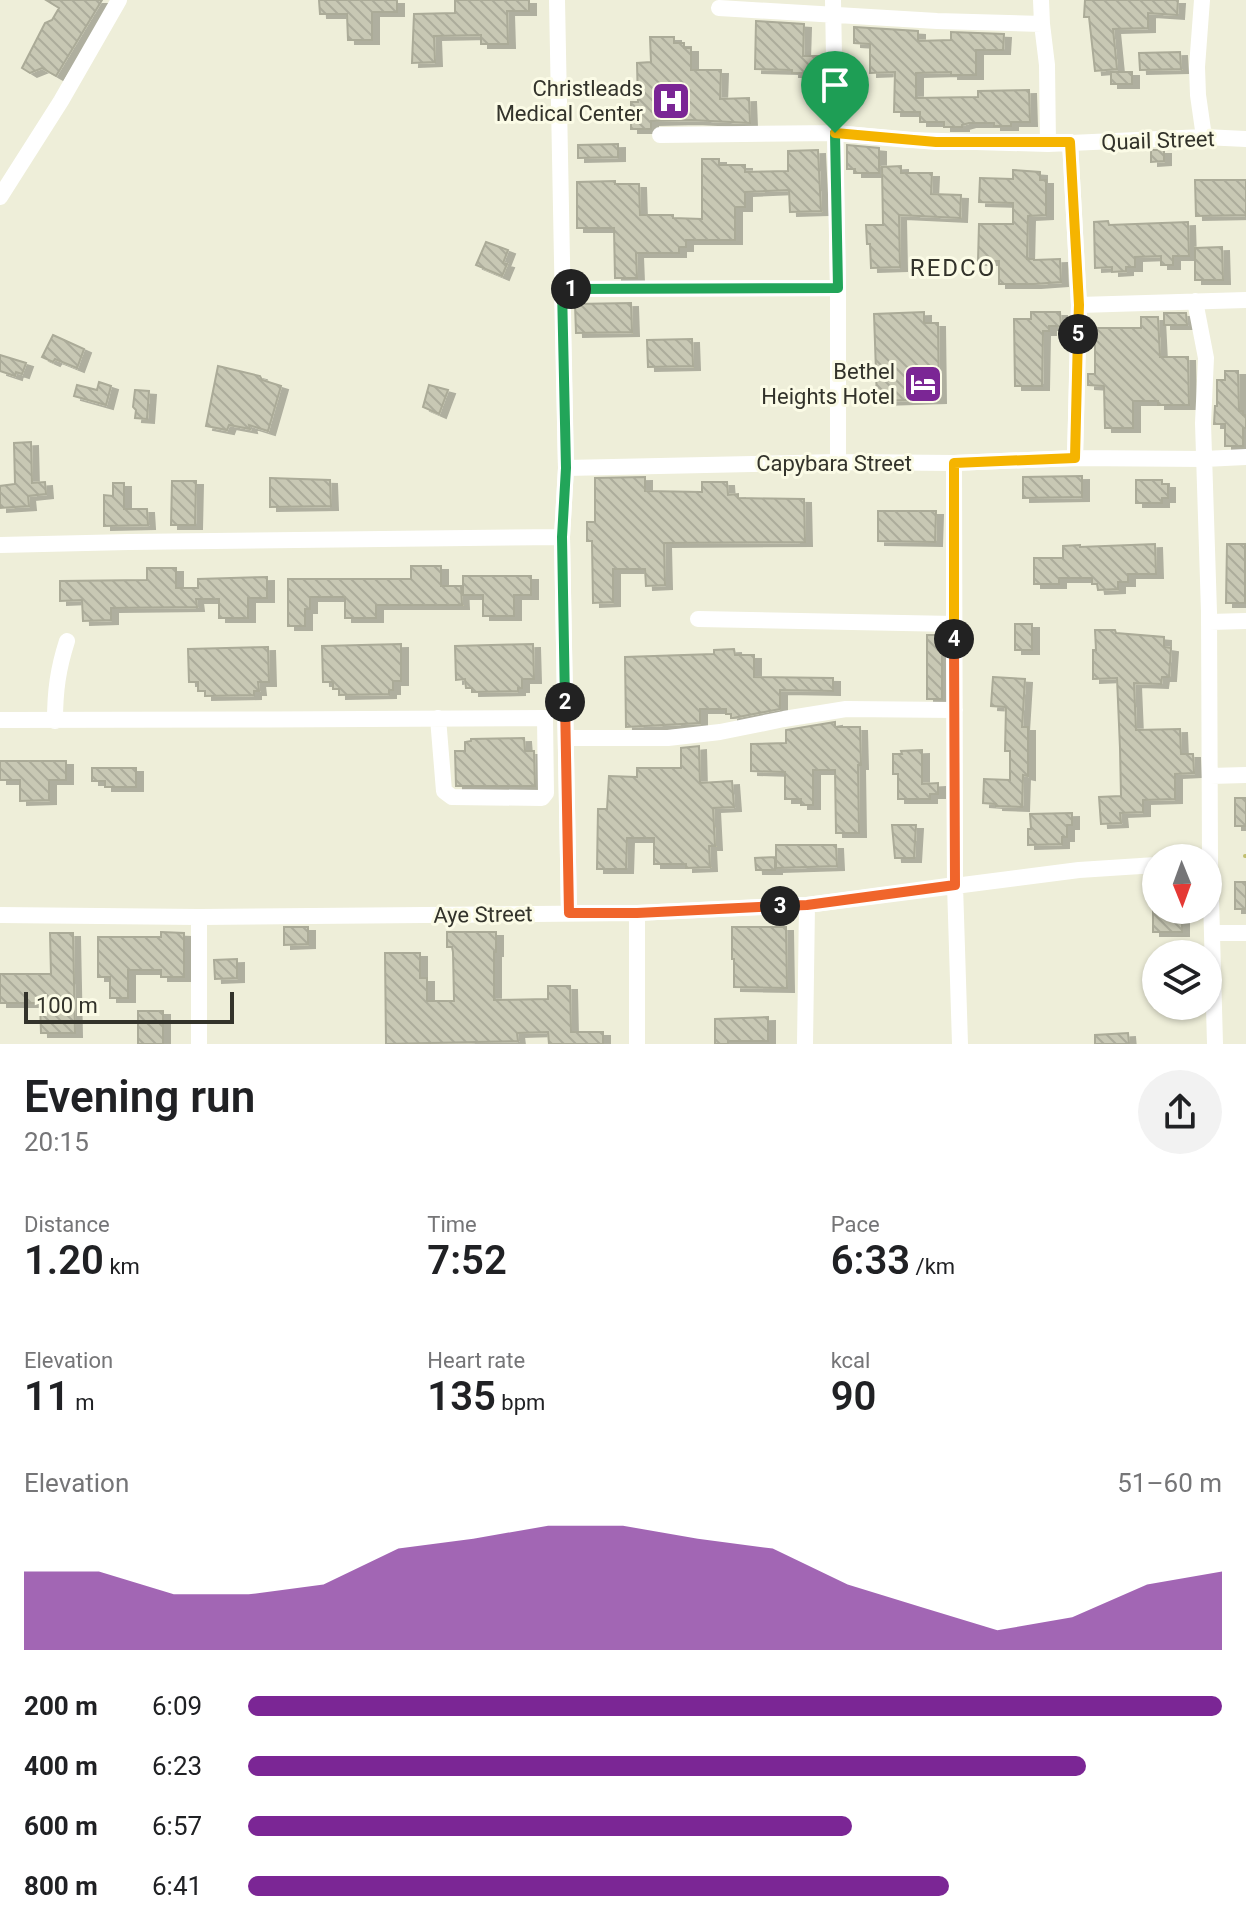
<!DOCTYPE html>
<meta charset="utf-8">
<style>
:root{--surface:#fff;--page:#f2f2f2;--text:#202124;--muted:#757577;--accent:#7b2695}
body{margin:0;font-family:Roboto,sans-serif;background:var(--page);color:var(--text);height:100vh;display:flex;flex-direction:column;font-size:30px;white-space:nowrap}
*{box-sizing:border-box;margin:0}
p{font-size:26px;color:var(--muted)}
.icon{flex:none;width:44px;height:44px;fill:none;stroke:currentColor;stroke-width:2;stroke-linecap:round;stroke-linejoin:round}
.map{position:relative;height:1044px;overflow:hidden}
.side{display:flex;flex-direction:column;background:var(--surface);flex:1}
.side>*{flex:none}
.needle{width:52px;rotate:179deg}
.controls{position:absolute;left:1142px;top:844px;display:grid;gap:16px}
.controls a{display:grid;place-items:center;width:80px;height:80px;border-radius:50%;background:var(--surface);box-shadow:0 2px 6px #0004;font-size:40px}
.scale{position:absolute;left:24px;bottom:20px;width:210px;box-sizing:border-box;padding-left:8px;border:4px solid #33332b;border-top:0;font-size:22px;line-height:28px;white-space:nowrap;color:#33332b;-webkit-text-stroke:6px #fbfbe6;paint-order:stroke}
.pin{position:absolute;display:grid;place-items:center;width:68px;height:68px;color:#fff;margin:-82px -34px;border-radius:50% 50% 50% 0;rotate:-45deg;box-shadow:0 0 8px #0007}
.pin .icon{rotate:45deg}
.km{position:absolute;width:40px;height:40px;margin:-20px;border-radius:50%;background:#222;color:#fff;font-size:22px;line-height:40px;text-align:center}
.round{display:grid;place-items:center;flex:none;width:84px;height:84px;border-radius:42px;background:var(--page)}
.overview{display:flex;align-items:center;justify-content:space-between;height:136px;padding:0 24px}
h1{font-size:44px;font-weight:600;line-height:60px}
.metrics{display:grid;grid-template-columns:repeat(3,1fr);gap:12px;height:136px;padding:8px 24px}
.metrics div{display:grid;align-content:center}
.metrics b{font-size:40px;font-weight:600}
.metrics small{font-size:22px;font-weight:400}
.metrics p{font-size:22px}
.chart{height:224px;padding:16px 24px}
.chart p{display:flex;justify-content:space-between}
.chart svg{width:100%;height:144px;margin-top:8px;fill:var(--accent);opacity:.7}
ul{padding:0 24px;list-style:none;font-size:26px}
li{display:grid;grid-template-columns:128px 96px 1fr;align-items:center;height:60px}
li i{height:20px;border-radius:10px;background:var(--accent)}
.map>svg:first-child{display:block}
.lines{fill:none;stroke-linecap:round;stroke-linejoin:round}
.stream{stroke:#c0be6e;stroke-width:4}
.building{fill:url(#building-back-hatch);stroke:#abab98;stroke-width:2;filter:url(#shadow)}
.street{stroke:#fff;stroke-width:16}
.split-1-casing{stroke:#fff;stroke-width:16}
.split-2-casing{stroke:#fff;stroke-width:16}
.split-3-casing{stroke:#fff;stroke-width:16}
.split-4-casing{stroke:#fff;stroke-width:16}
.split-5-casing{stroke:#fff;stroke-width:16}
.split-6-casing{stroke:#fff;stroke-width:16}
.split-1{stroke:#22a559;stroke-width:10}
.split-2{stroke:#22a559;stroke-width:10}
.split-3{stroke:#f0652b;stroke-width:10}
.split-4{stroke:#f0652b;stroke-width:10}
.split-5{stroke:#f5b400;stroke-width:10}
.split-6{stroke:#f5b400;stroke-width:10}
.labels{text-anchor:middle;stroke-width:6;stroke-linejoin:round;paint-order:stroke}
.poi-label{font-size:22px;fill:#33332b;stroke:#fbfbe6;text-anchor:end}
.street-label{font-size:22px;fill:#33332b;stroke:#fbfbe6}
.neighbourhood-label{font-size:24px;letter-spacing:2px;fill:#33332b;stroke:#fbfbe6}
</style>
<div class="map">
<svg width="1246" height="1044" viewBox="0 0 1246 1044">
<defs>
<pattern id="building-back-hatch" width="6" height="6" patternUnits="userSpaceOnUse" patternTransform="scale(2)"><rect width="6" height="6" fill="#c8c8b4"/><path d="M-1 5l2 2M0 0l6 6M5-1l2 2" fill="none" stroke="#acac9b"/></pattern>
<filter id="shadow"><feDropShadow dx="7" dy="4" stdDeviation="0" flood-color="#0004"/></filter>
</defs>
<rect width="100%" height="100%" fill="#eeeed9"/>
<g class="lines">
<path class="stream" d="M 1245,856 L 1246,856"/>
</g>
<path class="building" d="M 46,0 L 102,0 L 56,76 L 42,68 L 30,73 L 22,68 L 45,23 L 52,20 L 59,8 Z
M 319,0 L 397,0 L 397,12 L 372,12 L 372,40 L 348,40 L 347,14 L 320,14 Z
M 455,0 L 529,0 L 529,11 L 507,11 L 508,44 L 481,44 L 481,35 L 434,36 L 435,62 L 412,63 L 414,14 L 455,13 Z
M 1085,0 L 1178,0 L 1177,15 L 1148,13 L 1148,28 L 1113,29 L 1117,69 L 1095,71 L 1089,17 L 1084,17 Z
M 756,21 L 804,24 L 803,56 L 823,56 L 823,75 L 813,75 L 814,73 L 792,73 L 792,70 L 755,69 Z
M 854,27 L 918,31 L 918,41 L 951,40 L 951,32 L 1004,34 L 1003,50 L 976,50 L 976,75 L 951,75 L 951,72 L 916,73 L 916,98 L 978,97 L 978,91 L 1029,90 L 1030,122 L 1011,122 L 1011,126 L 994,126 L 994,123 L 969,123 L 962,125 L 962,127 L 944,127 L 944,122 L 920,122 L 920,112 L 894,112 L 895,72 L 870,73 L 870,44 L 854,43 Z
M 650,37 L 674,37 L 674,43 L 684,43 L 684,48 L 691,48 L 691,70 L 721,70 L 720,99 L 749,98 L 750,123 L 691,120 L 651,121 L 651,129 L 631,129 L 631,102 L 638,102 L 637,63 L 651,62 Z
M 1180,52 L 1181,69 L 1140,70 L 1139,53 Z
M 1111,72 L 1132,72 L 1132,84 L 1111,84 Z
M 618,144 L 618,157 L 578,158 L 578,145 Z
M 847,145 L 879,148 L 879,173 L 855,173 L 855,169 L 847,169 Z
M 818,150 L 821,211 L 790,212 L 789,190 L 745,192 L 745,207 L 735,207 L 735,240 L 686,240 L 686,247 L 679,247 L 679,253 L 636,253 L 637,278 L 615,278 L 614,228 L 577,228 L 577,182 L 615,181 L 615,184 L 639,184 L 640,215 L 673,215 L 673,218 L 702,219 L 702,159 L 719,159 L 719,165 L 745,165 L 745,172 L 788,171 L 788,151 Z
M 1151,150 L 1164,150 L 1164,161 L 1151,162 Z
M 901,166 L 901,173 L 932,173 L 931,194 L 961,195 L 960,218 L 899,215 L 900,267 L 871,268 L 870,244 L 867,244 L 866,225 L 883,225 L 882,167 Z
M 1013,170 L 1040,172 L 1040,180 L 1046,180 L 1046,215 L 1028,216 L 1027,259 L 1034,259 L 1034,260 L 1060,259 L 1061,282 L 1034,284 L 999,284 L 999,261 L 978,261 L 979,224 L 1013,224 L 1013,203 L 979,202 L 980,178 L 1013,179 Z
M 1195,180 L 1246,180 L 1246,215 L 1196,216 Z
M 1108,221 L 1109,225 L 1188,222 L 1189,256 L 1173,256 L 1173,265 L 1161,265 L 1161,256 L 1135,257 L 1135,267 L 1126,267 L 1126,271 L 1112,272 L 1112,267 L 1095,268 L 1094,222 Z
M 486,242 L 508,250 L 503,263 L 507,264 L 502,276 L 476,265 Z
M 1222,247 L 1223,280 L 1195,280 L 1195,248 Z
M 631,303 L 632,332 L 576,333 L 575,304 Z
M 924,312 L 924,323 L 938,323 L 939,399 L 877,401 L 874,314 Z
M 1031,312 L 1060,312 L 1061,326 L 1049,326 L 1049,331 L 1043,331 L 1042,386 L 1015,386 L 1014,319 L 1031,319 Z
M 1164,313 L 1186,313 L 1187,325 L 1164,325 Z
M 1141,317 L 1158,317 L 1160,357 L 1188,357 L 1189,405 L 1158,405 L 1158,401 L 1133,401 L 1133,428 L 1105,428 L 1104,386 L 1088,385 L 1088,374 L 1095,374 L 1095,328 L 1141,328 Z
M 53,335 L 84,349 L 77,368 L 55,359 L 53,362 L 42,357 Z
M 692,339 L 693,366 L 648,367 L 647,340 Z
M 0,355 L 26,363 L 22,374 L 16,372 L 15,376 L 0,371 Z
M 218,366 L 260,376 L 262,380 L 281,386 L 268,431 L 249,425 L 250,429 L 229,425 L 227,430 L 206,426 Z
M 1225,371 L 1238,371 L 1239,411 L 1243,411 L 1243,415 L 1246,415 L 1246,428 L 1243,428 L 1243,446 L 1225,446 L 1225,424 L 1214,424 L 1215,406 L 1217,406 L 1217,380 L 1225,380 Z
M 99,382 L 111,386 L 106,405 L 74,396 L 77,385 L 97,390 Z
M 429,385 L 448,390 L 439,414 L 423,407 Z
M 135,390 L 149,391 L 147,419 L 135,418 L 136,410 L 133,407 Z
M 31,442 L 32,483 L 45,482 L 46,494 L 28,496 L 29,506 L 0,508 L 0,486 L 15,484 L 14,443 Z
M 1082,476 L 1082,497 L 1023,498 L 1023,477 Z
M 645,477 L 645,491 L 702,492 L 702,482 L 727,482 L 728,495 L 738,494 L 738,498 L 804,499 L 805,542 L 664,543 L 665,585 L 646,586 L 645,569 L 613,569 L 613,602 L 593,603 L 592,541 L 587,541 L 587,522 L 595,522 L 595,478 Z
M 270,478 L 330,480 L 331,506 L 270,507 Z
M 1136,480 L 1162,480 L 1162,484 L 1168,484 L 1168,498 L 1162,498 L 1162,503 L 1136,503 Z
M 172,481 L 196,481 L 195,525 L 171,525 Z
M 113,483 L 124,483 L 124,509 L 147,509 L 148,525 L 104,526 L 104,495 L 113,496 Z
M 878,511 L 936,511 L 935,542 L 878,541 Z
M 1155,544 L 1156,574 L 1128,574 L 1128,582 L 1118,582 L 1118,589 L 1098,590 L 1097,584 L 1092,584 L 1092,578 L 1059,578 L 1059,584 L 1034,584 L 1034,558 L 1063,558 L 1063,546 L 1080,545 L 1080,547 Z
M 1227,544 L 1245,544 L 1245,603 L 1226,603 Z
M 411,566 L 441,566 L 441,586 L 461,586 L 462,605 L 376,605 L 376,618 L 345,618 L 345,597 L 310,597 L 310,609 L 305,609 L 305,626 L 288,626 L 288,579 L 411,579 Z
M 147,568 L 176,568 L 176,588 L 198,588 L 198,579 L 267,577 L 267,598 L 248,598 L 248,618 L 219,618 L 219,599 L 196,599 L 197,607 L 111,608 L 111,620 L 83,621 L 82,600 L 60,601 L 60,581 L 147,580 Z
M 463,576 L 531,576 L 531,595 L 514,595 L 514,616 L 483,616 L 483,595 L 463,595 Z
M 1015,624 L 1032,624 L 1032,650 L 1015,650 Z
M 1095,630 L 1115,630 L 1116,633 L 1164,637 L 1164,647 L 1171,648 L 1169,677 L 1162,677 L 1161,684 L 1134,683 L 1136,730 L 1180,729 L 1181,754 L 1193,754 L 1194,773 L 1175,774 L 1175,799 L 1143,800 L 1143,812 L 1120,813 L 1121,823 L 1101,824 L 1099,797 L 1121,796 L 1120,748 L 1117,678 L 1093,679 L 1093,650 L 1096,650 Z
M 927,635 L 942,635 L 942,699 L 927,699 Z
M 401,644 L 401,681 L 393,681 L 393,690 L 389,690 L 389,694 L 339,695 L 339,689 L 333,689 L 333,682 L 323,682 L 322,646 Z
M 533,644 L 534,679 L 522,679 L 522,688 L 518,688 L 518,691 L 472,692 L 472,688 L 466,688 L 465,679 L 456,680 L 455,646 Z
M 268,647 L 269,682 L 258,682 L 259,691 L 254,691 L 254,695 L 205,696 L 205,691 L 198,691 L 198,682 L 189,682 L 188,649 Z
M 734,649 L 735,655 L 754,655 L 754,677 L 833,678 L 833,691 L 780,690 L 780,709 L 733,718 L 731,718 L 731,714 L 726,714 L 726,709 L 700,709 L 700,723 L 626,727 L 625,657 L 714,654 L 714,650 Z
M 993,677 L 1025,679 L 1022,727 L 1028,727 L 1028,776 L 1023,775 L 1022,807 L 996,806 L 996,804 L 983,803 L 984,779 L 1010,780 L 1010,751 L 1005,751 L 1006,707 L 991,706 Z
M 835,722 L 835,727 L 860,727 L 861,765 L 858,765 L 859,833 L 836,833 L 835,770 L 813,770 L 813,805 L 801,805 L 801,799 L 785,799 L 785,772 L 751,771 L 751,744 L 786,743 L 786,730 Z
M 524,738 L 525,751 L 534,751 L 535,786 L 456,786 L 455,751 L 465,751 L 465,742 L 471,741 L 471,739 Z
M 699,746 L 700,783 L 732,781 L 734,807 L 713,808 L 715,846 L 709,846 L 710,867 L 686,868 L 686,864 L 654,864 L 654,838 L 627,838 L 626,869 L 597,869 L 598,809 L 607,809 L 609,776 L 637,777 L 637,768 L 681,768 L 681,748 Z
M 922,750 L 922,784 L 938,783 L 938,794 L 930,794 L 930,799 L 898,799 L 898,774 L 893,774 L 893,754 L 902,754 L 901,751 Z
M 0,761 L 66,761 L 66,780 L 49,780 L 49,800 L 20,801 L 20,780 L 0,780 Z
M 92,768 L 136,768 L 136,787 L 105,787 L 105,781 L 92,781 Z
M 1235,798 L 1246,798 L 1246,826 L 1235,826 Z
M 1072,813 L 1072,825 L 1067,825 L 1067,837 L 1062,837 L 1062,844 L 1028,845 L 1028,829 L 1031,829 L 1030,814 Z
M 892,825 L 916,825 L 914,858 L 895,858 Z
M 776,845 L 836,845 L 837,866 L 776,868 Z
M 775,857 L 775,870 L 756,870 L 755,858 Z
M 1235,882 L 1246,882 L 1246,909 L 1235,909 Z
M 1153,910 L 1182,910 L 1182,932 L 1153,932 Z
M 284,927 L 308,927 L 308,944 L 284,945 Z
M 732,927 L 786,927 L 787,988 L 734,987 L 734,959 L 732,959 Z
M 161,932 L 184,933 L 184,977 L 161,977 L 161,970 L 128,970 L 128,998 L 110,998 L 110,977 L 98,977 L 98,937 L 161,937 Z
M 447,932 L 496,932 L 496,952 L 494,952 L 494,1000 L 548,999 L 548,986 L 570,986 L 571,1032 L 603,1032 L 603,1044 L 549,1044 L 548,1032 L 517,1033 L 518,1041 L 386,1044 L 385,953 L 420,953 L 420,978 L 427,978 L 427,1001 L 454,1001 L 453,952 L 452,947 L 447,947 Z
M 50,933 L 73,933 L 75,1033 L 41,1033 L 40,1003 L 0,1003 L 0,974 L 51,974 Z
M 237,959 L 237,978 L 215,979 L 214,960 Z
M 138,1011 L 163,1011 L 163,1044 L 138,1044 Z
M 768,1017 L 768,1041 L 728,1041 L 728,1044 L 715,1044 L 715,1019 Z
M 1128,1033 L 1129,1044 L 1095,1044 L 1095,1035 Z"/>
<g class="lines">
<path class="street" d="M 557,0 L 566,468 L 562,537 L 569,913
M 833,0 L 838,288 L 838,462
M 1202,0 L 1197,67 L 1198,95 L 1204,137
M 719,8 L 937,21 L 1042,24 L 1041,0
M 1042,24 L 1047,65 L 1048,144
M 660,135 L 835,133 L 908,140 L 1048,144 L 1204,137 L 1246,139
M 1070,142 L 1079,305 L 1075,458
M 0,197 L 61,101 L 119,0
M 562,289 L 838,288
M 1195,301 L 1206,358 L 1203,423 L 1209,612 L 1210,861 L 1215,1044
M 1079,305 L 1246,300
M 954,463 L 955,885 L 960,1044
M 566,468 L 838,462 L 954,463 L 1075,458 L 1204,459 L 1246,457
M 0,545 L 129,542 L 562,537
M 698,619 L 954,624
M 1209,622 L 1246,621
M 0,720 C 182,721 363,718 545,718 L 546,793 L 542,798 L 452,797 L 444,791 L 438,718
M 55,721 C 55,691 58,669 67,641
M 566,738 L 668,738 L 720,732 L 784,719 L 846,709 L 955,710
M 1210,776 L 1246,775
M 637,913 L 637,1044
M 0,915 L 199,917 L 637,913 L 807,905 L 1079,870 L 1156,865
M 199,917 L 199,1044
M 1212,933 L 1246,933
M 805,1044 L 807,905"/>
</g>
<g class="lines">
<g class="split-1-casing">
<path id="split-1" d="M 571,289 L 838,288 L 835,133"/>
</g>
<g class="split-2-casing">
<path id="split-2" d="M 565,702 L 562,537 L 566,468 L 562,289 L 571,289"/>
</g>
<g class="split-3-casing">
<path id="split-3" d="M 565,702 L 569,913 L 637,913 L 780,906"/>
</g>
<g class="split-4-casing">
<path id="split-4" d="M 780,906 L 807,905 L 955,885 L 954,639"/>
</g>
<g class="split-5-casing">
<path id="split-5" d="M 954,639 L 954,463 L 1075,458 L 1078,334"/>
</g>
<g class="split-6-casing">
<path id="split-6" d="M 835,133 L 936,142 L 1070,142 L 1079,305 L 1078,334"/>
</g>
<use href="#split-1" class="split-1"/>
<use href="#split-2" class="split-2"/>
<use href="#split-3" class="split-3"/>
<use href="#split-4" class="split-4"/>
<use href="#split-5" class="split-5"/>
<use href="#split-6" class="split-6"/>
</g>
<defs>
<g id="hospital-square" transform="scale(2)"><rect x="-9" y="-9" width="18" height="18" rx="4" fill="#7b2695" stroke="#fbfbe6"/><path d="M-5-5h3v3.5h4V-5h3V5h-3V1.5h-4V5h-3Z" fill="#fff"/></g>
<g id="hotel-square" transform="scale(2)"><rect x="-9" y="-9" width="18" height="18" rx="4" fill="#7b2695" stroke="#fbfbe6"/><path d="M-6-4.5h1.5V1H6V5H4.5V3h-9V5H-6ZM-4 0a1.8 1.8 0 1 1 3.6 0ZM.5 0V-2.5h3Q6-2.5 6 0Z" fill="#fff"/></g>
</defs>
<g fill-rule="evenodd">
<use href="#hospital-square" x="671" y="101"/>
<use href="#hotel-square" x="923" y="384"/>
</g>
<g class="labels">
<g class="poi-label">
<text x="643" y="96">Christleads<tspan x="643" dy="25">Medical Center</tspan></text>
<text x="895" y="379">Bethel<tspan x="895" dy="25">Heights Hotel</tspan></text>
</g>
<g class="street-label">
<text transform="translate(1158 140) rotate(-2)" y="8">Quail Street</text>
<text x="834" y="471">Capybara Street</text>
<text transform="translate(483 914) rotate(-1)" y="8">Aye Street</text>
</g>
<g class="neighbourhood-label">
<text x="953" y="276">REDCO</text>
</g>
</g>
</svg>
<div class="controls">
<a><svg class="needle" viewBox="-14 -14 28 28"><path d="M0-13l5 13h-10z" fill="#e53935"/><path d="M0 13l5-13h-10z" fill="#757577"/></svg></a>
<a><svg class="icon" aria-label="layers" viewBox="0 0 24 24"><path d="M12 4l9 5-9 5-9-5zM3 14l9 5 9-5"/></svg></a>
</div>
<div class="scale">100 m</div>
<div class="pin" style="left:835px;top:133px;background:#1e9e55"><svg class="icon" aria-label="arrive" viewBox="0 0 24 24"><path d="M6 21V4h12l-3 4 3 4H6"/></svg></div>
<b class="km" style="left:571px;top:289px">1</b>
<b class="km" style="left:565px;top:702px">2</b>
<b class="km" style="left:780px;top:906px">3</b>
<b class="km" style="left:954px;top:639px">4</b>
<b class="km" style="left:1078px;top:334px">5</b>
</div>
<section class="side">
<div class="overview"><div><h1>Evening run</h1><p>20:15</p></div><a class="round"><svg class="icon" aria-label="share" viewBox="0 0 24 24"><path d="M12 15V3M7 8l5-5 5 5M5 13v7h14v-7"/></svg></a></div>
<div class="metrics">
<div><p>Distance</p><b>1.20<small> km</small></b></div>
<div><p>Time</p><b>7:52</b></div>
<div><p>Pace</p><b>6:33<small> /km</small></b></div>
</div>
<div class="metrics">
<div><p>Elevation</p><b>11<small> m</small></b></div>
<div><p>Heart rate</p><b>135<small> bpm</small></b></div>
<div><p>kcal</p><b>90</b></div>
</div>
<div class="chart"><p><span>Elevation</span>51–60 m</p>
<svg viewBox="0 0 160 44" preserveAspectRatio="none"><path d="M0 44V20L10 20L20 27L30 27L40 24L50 13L60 10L70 6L80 6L90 10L100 13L110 24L120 31L130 38L140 34L150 24L160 20V44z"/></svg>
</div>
<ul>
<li><b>200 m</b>6:09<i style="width:100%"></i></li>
<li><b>400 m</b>6:23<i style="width:86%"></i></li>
<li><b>600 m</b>6:57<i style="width:62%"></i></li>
<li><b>800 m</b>6:41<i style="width:72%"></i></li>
</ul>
</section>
